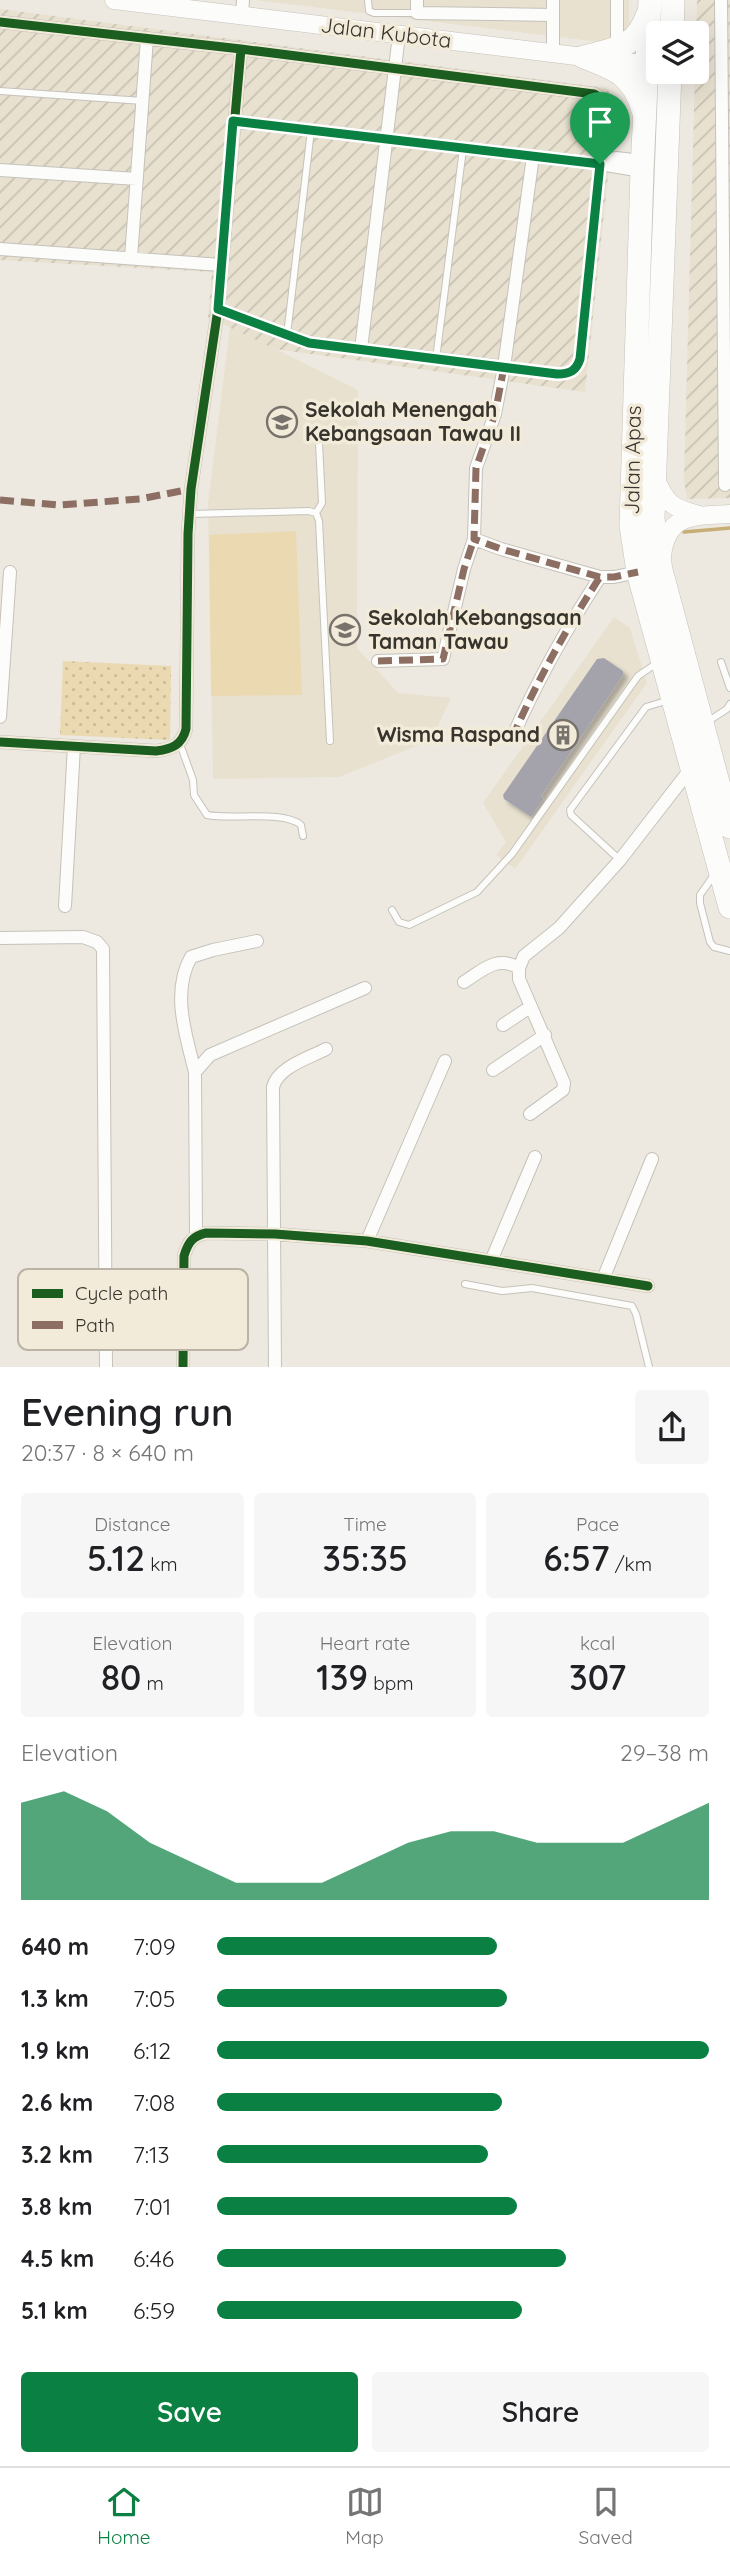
<!DOCTYPE html>
<meta charset="utf-8">
<style>
:root{--surface:#fff;--page:#f6f6f6;--text:#202124;--muted:#757577;--line:#e0e0e0;--accent:#0b8043}
body{margin:0;font-family:Quicksand,sans-serif;background:var(--page);color:var(--text);height:100vh;display:flex;flex-direction:column;font-size:26px;white-space:nowrap}
*{box-sizing:border-box;margin:0}
p{font-size:23px;color:var(--muted)}
.icon{flex:none;width:38px;height:38px;fill:none;stroke:currentColor;stroke-width:2;stroke-linecap:round;stroke-linejoin:round}
.map{position:relative;height:1367px;overflow:hidden}
.side{display:flex;flex-direction:column;background:var(--surface);flex:1}
.side>*{flex:none}
.fabs{position:absolute;left:646px;top:21px;display:grid;gap:14px}
.fabs a{display:grid;place-items:center;width:63px;height:63px;border-radius:7px;background:var(--surface);box-shadow:0 7px 28px #0002;font-size:35px}
.pin{position:absolute;display:grid;place-items:center;width:60px;height:60px;color:#fff;margin:-72px -30px;border-radius:50% 50% 50% 0;rotate:-45deg;box-shadow:0 0 7px #0007}
.pin .icon{rotate:45deg}
.round{display:grid;place-items:center;flex:none;width:74px;height:74px;border-radius:7px;background:var(--page)}
.summary{display:flex;align-items:center;justify-content:space-between;height:119px;padding:0 21px}
h1{font-size:38px;font-weight:600;line-height:52px}
.stats{display:grid;grid-template-columns:repeat(3,1fr);gap:10px;height:119px;padding:7px 21px}
.stats div{display:grid;align-content:center;border-radius:7px;background:var(--page);text-align:center}
.stats b{font-size:35px;font-weight:600}
.stats small{font-size:19px;font-weight:400}
.stats p{font-size:19px}
.chart{height:196px;padding:14px 21px}
.chart p{display:flex;justify-content:space-between}
.chart svg{width:100%;height:126px;margin-top:7px;fill:var(--accent);opacity:.7}
.action{display:flex;gap:14px;margin-top:auto;padding:14px 21px}
.action a{flex:1;height:80px;border-radius:7px;background:var(--accent);color:#fff;font-size:28px;font-weight:600;line-height:80px;text-align:center}
.action a+a{background:var(--page);color:var(--text)}
ul{padding:0 21px;list-style:none;font-size:23px}
li{display:grid;grid-template-columns:112px 84px 1fr;align-items:center;height:52px}
li i{height:18px;border-radius:9px;background:var(--accent)}
.dock{display:flex;justify-content:space-around;align-items:center;height:98px;border-top:2px solid var(--line);background:var(--surface);font-size:19px;color:var(--muted)}
.dock a{display:grid;justify-items:center;gap:4px}
.dock .active{color:var(--accent)}
.map>svg:first-child{display:block}
.built{fill:#e8e1d0}
.industrial{fill:url(#industrial-furrows)}
.grass{fill:url(#grass-dots)}
.pitch{fill:#ebd9b2}
.lines{fill:none;stroke-linecap:round;stroke-linejoin:round}
.stream{stroke:#c6ae76;stroke-width:3.5}
.building{fill:#a4a3ac;filter:url(#shadow)}
.lane-casing{stroke:#c5c2bb;stroke-width:8}
.street-casing{stroke:#c5c2bb;stroke-width:14}
.secondary-casing{stroke:#c5c2bb;stroke-width:19}
.highway-casing{stroke:#c5c2bb;stroke-width:24}
.lane{stroke:#fcfcfa;stroke-width:6}
.street{stroke:#fcfcfa;stroke-width:12}
.secondary{stroke:#fcfcfa;stroke-width:18}
.highway{stroke:#fcfcfa;stroke-width:23}
.quiet{stroke:#8d6e63;stroke-width:7;stroke-dasharray:14 7;stroke-linecap:butt}
.cycleway-casing{stroke:#f3ebda;stroke-width:13}
.cycleway{stroke:#1b5e20;stroke-width:9}
.route-casing{stroke:#fff;stroke-width:14}
.route{stroke:#0b8043;stroke-width:9}
.labels{text-anchor:middle;stroke-width:7;stroke-linejoin:round;paint-order:stroke}
.street-label{font-size:21px;fill:#37342e;stroke:#f3ebda}
.poi-label{font-size:21px;font-weight:bold;fill:#37342e;stroke:#f3ebda;text-anchor:start}
.key{fill:#f3ebda;stroke:#bbb4a6;stroke-width:2}
.key-label{font-size:19px;fill:#37342e}
</style>
<div class="map">
<svg width="730" height="1367" viewBox="0 0 730 1367">
<defs>
<pattern id="industrial-furrows" width="10" height="10" patternUnits="userSpaceOnUse" patternTransform="scale(1.75)"><rect width="10" height="10" fill="#e8e1d0"/><path d="M-1 1l2-2M0 10L10 0M9 11l2-2" fill="none" stroke="#c8c2b3"/></pattern>
<pattern id="grass-dots" width="8" height="8" patternUnits="userSpaceOnUse" patternTransform="scale(1.75)"><rect width="8" height="8" fill="#ebd9b2"/><path d="M2 2h.1M6 6h.1" fill="none" stroke="#cabb99" stroke-width="1.8" stroke-linecap="round"/></pattern>
<filter id="shadow"><feDropShadow dx="4.5" dy="4.5" stdDeviation="2" flood-color="#0004"/></filter>
</defs>
<rect width="100%" height="100%" fill="#ede9e0"/>
<path class="built" d="M 255,0 L 629,0 L 629,32 L 608,43 Z
M 230,327 L 358,390 L 357,648 L 398,693 L 451,698 L 431,740 L 339,777 L 213,779 L 208,503 Z
M 614,617 L 630,628 L 647,683 L 515,869 L 496,855 L 506,842 L 483,803 Z"/>
<path class="industrial" d="M 697,0 L 730,0 L 730,498 L 687,499 L 684,480 Z
M 0,9 L 606,88 L 616,101 L 585,392 L 275,349 L 208,317 L 212,272 L 0,260 Z"/>
<path class="grass" d="M 63,661 L 171,666 L 170,740 L 60,735 Z"/>
<path class="pitch" d="M 296,531 L 302,695 L 211,696 L 209,535 Z"/>
<g class="lines">
<path class="stream" d="M 684,532 L 730,528"/>
</g>
<path class="building" d="M 604,658 L 623,671 L 623,675 L 541,796 L 544,798 L 531,817 L 504,799 L 503,795 L 597,659 Z"/>
<g class="lines">
<g class="lane-casing">
<path id="lane" d="M 368,0 L 369,11 L 374,13 L 417,13
M 0,91 L 143,101
M 287,335 L 311,130
M 436,359 L 463,149
M 504,367 L 565,374 L 577,367 L 580,359 L 600,164
M 316,513 L 322,503 L 319,443
M 190,514 L 309,511 L 316,513 L 319,521 L 330,741
M 721,662 L 730,688
M 707,722 L 727,709 L 730,704
M 180,744 L 193,780 L 194,795 L 207,815 C 232,820 283,810 301,825 L 303,836
M 620,860 L 571,815 L 570,810 L 646,707 L 669,700
M 714,875 L 700,895 L 700,903 L 710,942 L 714,947 L 730,951
M 392,910 L 399,922 L 409,925 L 477,892 L 512,854 L 638,676 L 657,663
M 465,1284 L 502,1291 L 532,1288 L 632,1306 L 636,1314 L 649,1367"/>
</g>
<g class="street-casing">
<path id="street" d="M 417,0 L 417,13 L 553,15
M 721,0 L 725,485
M 242,16 L 243,0
M 0,22 L 241,49 L 594,94 C 613,102 602,146 600,164
M 617,48 L 617,0
M 553,53 L 553,0
M 233,121 L 600,164 L 642,171
M 533,156 L 504,367 L 495,414 L 476,468 L 474,539 L 501,549 L 600,577 L 614,577 L 638,572
M 603,162 L 616,158 L 642,161
M 0,170 L 137,179
M 0,249 L 221,265
M 131,258 L 147,38
M 218,309 L 309,343 L 504,367
M 361,349 L 399,35
M 378,661 L 443,659 L 464,569 L 474,539
M 0,717 L 10,572
M 512,738 C 537,681 566,629 600,577
M 0,742 L 156,751 C 172,749 182,745 186,729 L 188,534 L 191,489 L 218,309 L 241,49
M 65,906 L 74,746
M 0,938 L 83,937 L 97,942 L 103,949 L 106,1367
M 464,982 C 483,970 497,955 519,968
M 503,1025 L 530,1007
M 493,1070 L 545,1035
M 195,1072 C 186,1036 171,992 191,957 L 213,950 L 257,941
M 530,1114 L 563,1090 L 564,1083 L 519,979 L 519,968 L 524,956 L 559,928 L 620,860 L 692,767
M 196,1235 L 195,1072 L 210,1055 L 365,988
M 367,1241 L 445,1061
M 491,1261 L 535,1157
M 603,1279 L 652,1159
M 183,1367 L 184,1256 C 188,1242 193,1236 206,1233 L 275,1234 L 367,1241 L 648,1286
M 275,1367 L 273,1087 C 278,1067 309,1058 326,1049"/>
</g>
<g class="secondary-casing">
<path id="secondary" d="M 114,0 L 658,66
M 655,477 C 666,504 672,508 699,515
M 662,556 C 667,513 694,516 730,514"/>
</g>
<g class="highway-casing">
<path id="highway" d="M 650,0 L 642,171 L 631,525 L 638,572 L 730,907
M 672,33 L 673,0
M 584,57 C 616,69 633,75 643,110
M 584,57 C 614,49 636,48 647,16
M 670,72 L 653,519 L 661,570 L 730,827"/>
</g>
<use href="#lane" class="lane"/>
<use href="#street" class="street"/>
<use href="#secondary" class="secondary"/>
<use href="#highway" class="highway"/>
<path class="quiet" d="M 504,367 L 495,414 L 476,468 L 474,539 L 501,549 L 600,577 L 614,577 L 638,572
M 0,500 L 59,505 L 140,499 L 191,489
M 378,661 L 443,659 L 464,569 L 474,539
M 512,738 C 537,681 566,629 600,577"/>
<g class="cycleway-casing">
<path id="cycleway" d="M 0,22 L 241,49 L 594,94 C 613,102 602,146 600,164
M 0,742 L 156,751 C 172,749 182,745 186,729 L 188,534 L 191,489 L 218,309 L 241,49
M 183,1367 L 184,1256 C 188,1242 193,1236 206,1233 L 275,1234 L 367,1241 L 648,1286"/>
</g>
<use href="#cycleway" class="cycleway"/>
</g>
<g class="lines">
<g class="route-casing">
<path id="route" d="M 233,121 L 600,164 L 580,359 C 576,371 570,374 557,374 L 309,343 L 218,309 Z"/>
</g>
<use href="#route" class="route"/>
</g>
<defs>
<g id="school-ring" transform="scale(1.575)"><circle r="9.5" fill="#f3ebda" stroke="#77736c" stroke-width="1.5"/><path d="M0-5L7-2L0 1L-7-2ZM-4 1L0 2.5L4 1V4Q0 6-4 4Z" fill="#77736c"/></g>
<g id="building-ring" transform="scale(1.575)"><circle r="9.5" fill="#f3ebda" stroke="#77736c" stroke-width="1.5"/><path d="M-4-6H4V6H1V3H-1V6H-4ZM-2.5-4.3h1.7v1.8h-1.7ZM.8-4.3h1.7v1.8H.8ZM-2.5-1h1.7V.8h-1.7ZM.8-1h1.7V.8H.8Z" fill="#77736c"/></g>
</defs>
<g fill-rule="evenodd">
<use href="#school-ring" x="282" y="422"/>
<use href="#school-ring" x="345" y="630"/>
<use href="#building-ring" x="563" y="735"/>
</g>
<g class="labels">
<g class="street-label">
<text transform="translate(386 33) rotate(7)" y="7">Jalan Kubota</text>
<text transform="translate(633 460) rotate(-89)" y="7">Jalan Apas</text>
</g>
<g class="poi-label">
<text x="305" y="417">Sekolah Menengah<tspan x="305" dy="24">Kebangsaan Tawau II</tspan></text>
<text x="368" y="625">Sekolah Kebangsaan<tspan x="368" dy="24">Taman Tawau</tspan></text>
<text x="540" y="742" text-anchor="end">Wisma Raspand</text>
</g>
</g>
<rect x="18" y="1269" width="230" height="81" rx="10" class="key"/>
<rect x="32" y="1289" width="31" height="9" fill="#1b5e20"/>
<rect x="32" y="1321" width="31" height="8" fill="#8d6e63"/>
<g class="key-label">
<text x="75" y="1300">Cycle path</text>
<text x="75" y="1332">Path</text>
</g>
</svg>
<div class="fabs">
<a><svg class="icon" aria-label="layers" viewBox="0 0 24 24"><path d="M12 4l9 5-9 5-9-5zM3 14l9 5 9-5"/></svg></a>
</div>
<div class="pin" style="left:600px;top:164px;background:#1e9e55"><svg class="icon" aria-label="arrive" viewBox="0 0 24 24"><path d="M6 21V4h12l-3 4 3 4H6"/></svg></div>
</div>
<section class="side">
<div class="summary"><div><h1>Evening run</h1><p>20:37 · 8 × 640 m</p></div><a class="round"><svg class="icon" aria-label="share" viewBox="0 0 24 24"><path d="M12 15V3M7 8l5-5 5 5M5 13v7h14v-7"/></svg></a></div>
<div class="stats">
<div><p>Distance</p><b>5.12<small> km</small></b></div>
<div><p>Time</p><b>35:35</b></div>
<div><p>Pace</p><b>6:57<small> /km</small></b></div>
</div>
<div class="stats">
<div><p>Elevation</p><b>80<small> m</small></b></div>
<div><p>Heart rate</p><b>139<small> bpm</small></b></div>
<div><p>kcal</p><b>307</b></div>
</div>
<div class="chart"><p><span>Elevation</span>29–38 m</p>
<svg viewBox="0 0 160 44" preserveAspectRatio="none"><path d="M0 44V10L10 6L20 13L30 24L40 31L50 38L60 38L70 38L80 31L90 24L100 20L110 20L120 24L130 24L140 24L150 17L160 10V44z"/></svg>
</div>
<ul>
<li><b>640 m</b>7:09<i style="width:57%"></i></li>
<li><b>1.3 km</b>7:05<i style="width:59%"></i></li>
<li><b>1.9 km</b>6:12<i style="width:100%"></i></li>
<li><b>2.6 km</b>7:08<i style="width:58%"></i></li>
<li><b>3.2 km</b>7:13<i style="width:55%"></i></li>
<li><b>3.8 km</b>7:01<i style="width:61%"></i></li>
<li><b>4.5 km</b>6:46<i style="width:71%"></i></li>
<li><b>5.1 km</b>6:59<i style="width:62%"></i></li>
</ul>
<div class="action"><a>Save</a><a>Share</a></div>
</section>
<nav class="dock">
<a class="active"><svg class="icon" aria-label="home" viewBox="0 0 24 24"><path d="M3 11l9-7 9 7M6 9v11h12V9"/></svg>Home</a>
<a><svg class="icon" aria-label="map" viewBox="0 0 24 24"><path d="M3 6l6-2 6 2 6-2v14l-6 2-6-2-6 2zM9 4v14M15 6v14"/></svg>Map</a>
<a><svg class="icon" aria-label="saved" viewBox="0 0 24 24"><path d="M7 4h10v16l-5-4-5 4z"/></svg>Saved</a>
</nav>
